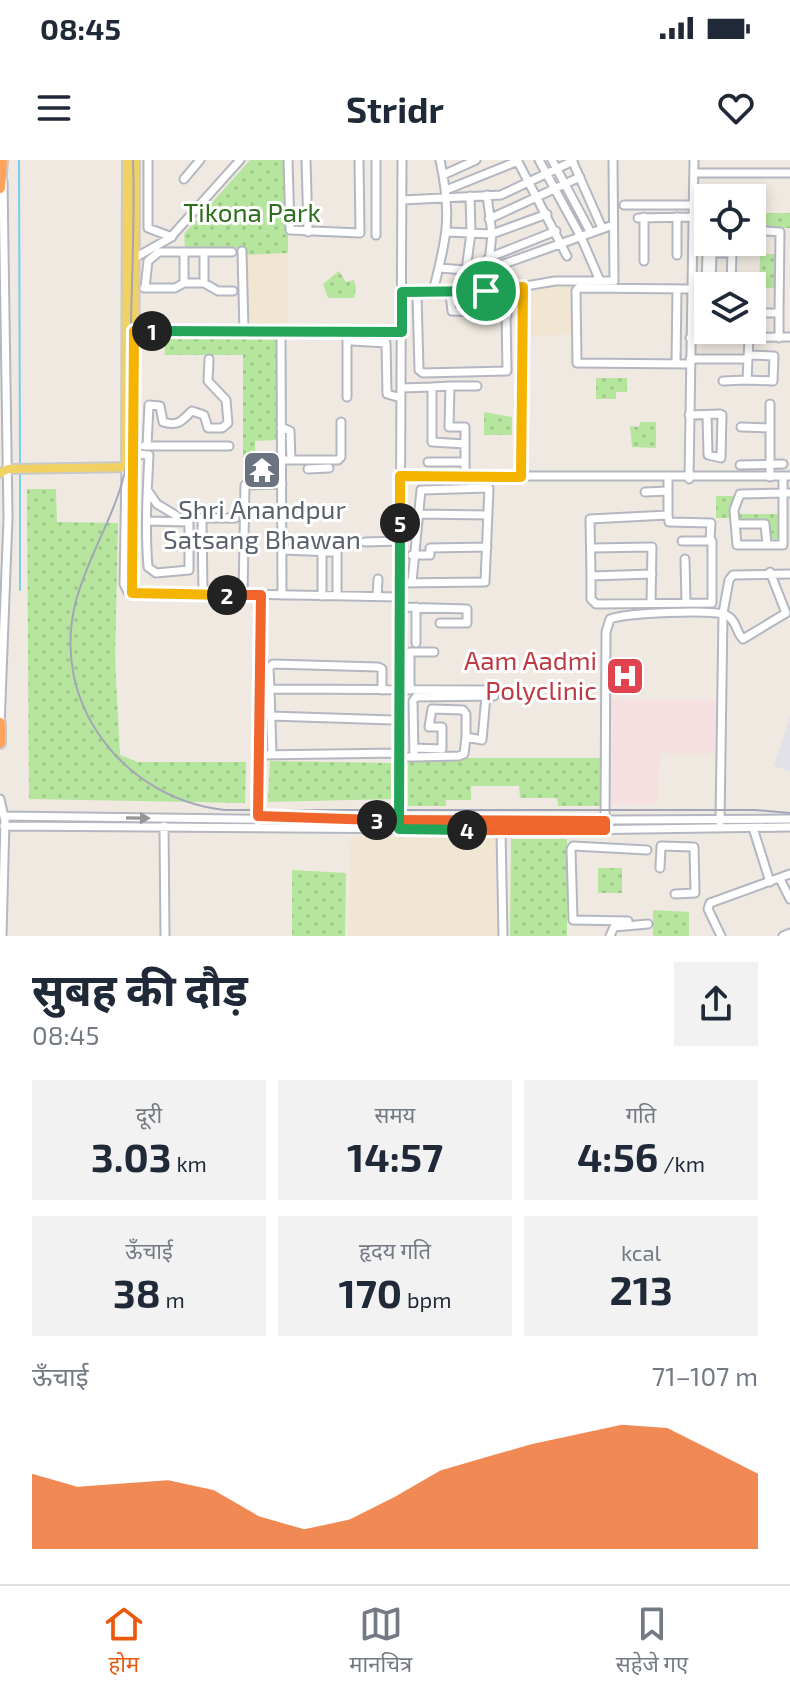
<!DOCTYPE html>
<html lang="hi">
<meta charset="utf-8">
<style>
:root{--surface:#fff;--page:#f2f2f3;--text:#1f2937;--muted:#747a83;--line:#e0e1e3;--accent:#ea580c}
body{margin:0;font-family:"Exo 2","Noto Sans Devanagari",sans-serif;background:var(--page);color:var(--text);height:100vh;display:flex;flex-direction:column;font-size:30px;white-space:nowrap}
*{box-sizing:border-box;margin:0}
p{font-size:26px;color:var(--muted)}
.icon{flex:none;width:44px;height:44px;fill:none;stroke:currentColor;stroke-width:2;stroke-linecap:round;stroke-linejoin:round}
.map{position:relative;height:776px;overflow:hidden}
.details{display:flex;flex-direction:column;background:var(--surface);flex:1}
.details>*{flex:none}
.controls{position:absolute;left:694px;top:24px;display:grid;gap:16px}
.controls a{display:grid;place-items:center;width:72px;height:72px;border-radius:0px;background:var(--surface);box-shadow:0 4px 12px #0003;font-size:40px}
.pin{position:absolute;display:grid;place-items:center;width:68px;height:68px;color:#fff;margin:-34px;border:4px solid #fff;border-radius:50%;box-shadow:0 2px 8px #0007}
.km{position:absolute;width:40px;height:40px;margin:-20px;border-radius:50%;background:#222;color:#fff;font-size:22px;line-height:40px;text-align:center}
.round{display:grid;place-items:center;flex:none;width:84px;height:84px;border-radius:0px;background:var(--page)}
.head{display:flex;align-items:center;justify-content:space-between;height:136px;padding:0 32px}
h1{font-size:44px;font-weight:700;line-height:60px}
.metrics{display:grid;grid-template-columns:repeat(3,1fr);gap:12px;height:136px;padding:8px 32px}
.metrics div{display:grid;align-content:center;border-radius:0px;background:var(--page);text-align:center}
.metrics b{font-size:40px;font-weight:700}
.metrics small{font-size:22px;font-weight:400}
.metrics p{font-size:22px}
.chart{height:224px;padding:16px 32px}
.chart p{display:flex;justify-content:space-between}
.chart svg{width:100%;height:144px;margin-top:8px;fill:var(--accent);opacity:.7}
.status{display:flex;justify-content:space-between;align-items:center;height:56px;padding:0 40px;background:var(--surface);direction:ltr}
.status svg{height:22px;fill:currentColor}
header{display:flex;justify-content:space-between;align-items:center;height:104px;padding:0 32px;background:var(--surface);font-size:36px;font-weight:700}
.tabs{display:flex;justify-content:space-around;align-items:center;height:112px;border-top:2px solid var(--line);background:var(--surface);font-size:22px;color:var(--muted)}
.tabs a{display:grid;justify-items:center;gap:4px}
.tabs .on{color:var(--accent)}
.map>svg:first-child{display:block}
.industrial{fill:#e3e1e8}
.education{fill:#f0e6d1}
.medical{fill:#f5dfe0}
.park{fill:url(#park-dots)}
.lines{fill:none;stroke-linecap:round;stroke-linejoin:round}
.stream{stroke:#75cff0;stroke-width:2}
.minor-casing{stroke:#b4b7c1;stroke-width:11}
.major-casing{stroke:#c9c9c9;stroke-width:12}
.highway-casing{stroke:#c9c9c9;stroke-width:14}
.minor{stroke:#fff;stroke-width:7}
.major{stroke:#f2d163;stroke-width:8}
.highway{stroke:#ffa35c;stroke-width:10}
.rail{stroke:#a3a6b8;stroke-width:2}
.oneway{fill:#969696}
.split-1-casing{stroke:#fff;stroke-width:16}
.split-2-casing{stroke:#fff;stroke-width:16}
.split-3-casing{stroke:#fff;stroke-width:16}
.split-4-casing{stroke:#fff;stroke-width:16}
.split-5-casing{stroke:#fff;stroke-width:16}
.split-6-casing{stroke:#fff;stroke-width:16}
.split-1{stroke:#22a559;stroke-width:10}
.split-2{stroke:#f5b400;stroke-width:10}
.split-3{stroke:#f0652b;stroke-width:10}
.split-4{stroke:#f0652b;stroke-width:10}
.split-5{stroke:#22a559;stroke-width:10}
.split-6{stroke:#f5b400;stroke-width:10}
.labels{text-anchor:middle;stroke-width:6;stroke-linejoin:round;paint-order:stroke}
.park-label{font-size:26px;fill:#2c6e1b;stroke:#fff}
.worship-label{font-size:26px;fill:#5b616d;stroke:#fff}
.health-label{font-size:26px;fill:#be3a42;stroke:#fff;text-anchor:end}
</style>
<div class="status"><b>08:45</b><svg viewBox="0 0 49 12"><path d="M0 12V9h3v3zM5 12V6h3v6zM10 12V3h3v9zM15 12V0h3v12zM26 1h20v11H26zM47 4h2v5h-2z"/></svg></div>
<header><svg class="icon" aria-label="menu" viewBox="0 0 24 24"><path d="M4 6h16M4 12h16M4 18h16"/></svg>Stridr<svg class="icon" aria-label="heart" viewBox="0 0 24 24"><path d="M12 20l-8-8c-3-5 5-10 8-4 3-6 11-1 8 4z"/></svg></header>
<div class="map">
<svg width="790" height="776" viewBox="0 0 790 776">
<defs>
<pattern id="park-dots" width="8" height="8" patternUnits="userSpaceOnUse" patternTransform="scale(2)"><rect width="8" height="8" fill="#b6e59e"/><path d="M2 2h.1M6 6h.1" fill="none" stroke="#9dc588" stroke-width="1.8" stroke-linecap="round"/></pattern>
</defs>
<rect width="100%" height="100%" fill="#efe9e1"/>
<path class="industrial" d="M 790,557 L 790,611 L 774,606 Z"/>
<path class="education" d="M 288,93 L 288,164 L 245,163 L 246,95 Z
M 574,125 L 573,174 L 529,176 L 530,128 Z
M 351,677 L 496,678 L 497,776 L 348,776 Z"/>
<path class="medical" d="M 612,540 L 716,541 L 715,593 L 660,593 L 657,643 L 611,643 Z"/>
<path class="park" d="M 250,0 L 288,0 L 288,93 L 243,95 L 242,88 L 185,88 L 184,74 Z
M 752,53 L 790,53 L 790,68 L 752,68 Z
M 760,94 L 777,94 L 776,128 L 759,128 Z
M 339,111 L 346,122 L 354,120 L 356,128 L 354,138 L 328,138 L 323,124 Z
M 278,173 L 279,280 L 255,281 L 255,320 L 243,320 L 243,195 L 165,195 L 164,174 Z
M 596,218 L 627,218 L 627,232 L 616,232 L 616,239 L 596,239 Z
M 484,252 L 512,257 L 512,275 L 484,275 Z
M 640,262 L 656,262 L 656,288 L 632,287 L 630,266 L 639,267 Z
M 27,329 L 56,329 L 57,362 L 118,363 L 115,501 L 120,595 L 138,602 L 246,602 L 245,643 L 29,639 Z
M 716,336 L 738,336 L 738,354 L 780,354 L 780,379 L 768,379 L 768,365 L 740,364 L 740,358 L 716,358 Z
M 408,598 L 602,598 L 602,646 L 558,646 L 557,638 L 520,638 L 519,626 L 471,626 L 471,640 L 446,640 L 446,646 L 408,646 Z
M 270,601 L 393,603 L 393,639 L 268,642 Z
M 511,679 L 567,679 L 567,776 L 510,776 Z
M 598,708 L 622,708 L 622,733 L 598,733 Z
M 292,710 L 346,713 L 345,776 L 292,776 Z
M 653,750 L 689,752 L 689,776 L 653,776 Z"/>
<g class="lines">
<path class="stream" d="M 19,0 L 20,305
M 20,311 L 20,430"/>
<g class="minor-casing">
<path id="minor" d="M 148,0 L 148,68 L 172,77
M 288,0 L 290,70 L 360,73 L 359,0
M 306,0 L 308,72
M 517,0 L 567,96
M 539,0 L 581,77 L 600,121
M 552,0 L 591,73
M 572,0 L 602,68
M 694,13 L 790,13
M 443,15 L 476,0
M 184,19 L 200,0
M 446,30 L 518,1
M 403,40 L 501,35 L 573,1
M 624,45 L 692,45
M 677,57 L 677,95
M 638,58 L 693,57
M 489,59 L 580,17
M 708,69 L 705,148 L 708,152
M 752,70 L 780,72 L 779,153 L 752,153
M 448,72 L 492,74 L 547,54
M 376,75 L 376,0
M 242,91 L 244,171
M 184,92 L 184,123
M 204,92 L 204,123
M 488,98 L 556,71
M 131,100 L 170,78 L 240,0
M 644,101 L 644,57
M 439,108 L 466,110 L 471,73 L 470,36
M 487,110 L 613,65
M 711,126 L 712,93 L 732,93 L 731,126
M 144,128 L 175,128 L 184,123 L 204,123 L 218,131 L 233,131
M 145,128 L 148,101 L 159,92 L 232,92
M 433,131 C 447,78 452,55 440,0
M 444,131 L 502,130 L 555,121 L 614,121 L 613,0
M 486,131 L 492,74 L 487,35
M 402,135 L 417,134 L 419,210 L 423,213 L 507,211 L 506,153 L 452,151 L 450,134 L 417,134
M 496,135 L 506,137 L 507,156
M 779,153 L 779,178
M 129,170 L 402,172
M 281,171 L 282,435
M 690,178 L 790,177
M 352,181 L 386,183 L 387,234 L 401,238
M 690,199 L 748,199
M 676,204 L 677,129
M 690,204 L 577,203 L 576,131 L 578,128 L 690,129
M 747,220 L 773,221 L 774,196 L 748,195
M 723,221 L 747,220 L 749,178
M 450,226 L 477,226
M 432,227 L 450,226 L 449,267 L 465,267 L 465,316
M 401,228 L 432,227 L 432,282 L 465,284
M 347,237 L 347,171
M 770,244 L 770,317
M 689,255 L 720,254 L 722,255 L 721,298 L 708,295 L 707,255
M 281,267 L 290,271 L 291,300
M 741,267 L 770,268
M 144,286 L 229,286
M 147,286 L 149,245 L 160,246 L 163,262 C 179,267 182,260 192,251 L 204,255 L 208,268 L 222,268 L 228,263 L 226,240 L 208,221 L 209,199
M 134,294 L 149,295 C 147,332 145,370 148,407 L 156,413 L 189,410 L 189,362 L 147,361
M 282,300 L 338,300 L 341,297 L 341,262
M 428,302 L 465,302
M 740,305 L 783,304
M 126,309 L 124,424 L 128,432 L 400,437
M 308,309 L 329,308
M 400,316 L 790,316
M 783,316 C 783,339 783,362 783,385 L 737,385 L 734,350 L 740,334 L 783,333 L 790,333
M 521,317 L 523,127
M 689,319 L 694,0
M 148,331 L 157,344 L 177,356
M 645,332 L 668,331
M 417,354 L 488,355
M 668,355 L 669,362 L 711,363 L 710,381
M 736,364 L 765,364 L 767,385
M 365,382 L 400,381
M 591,388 L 652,387 L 651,443
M 282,390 L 333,392
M 322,392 L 322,436
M 412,395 L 430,395 L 430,388 L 487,387
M 685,399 L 686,443
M 652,414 L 591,416 L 590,359 L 668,355 L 668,319
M 591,416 L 591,439 L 596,444 L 712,443 L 712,381 L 682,381
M 400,423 L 485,422 L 489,328 L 421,330 L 412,422
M 132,433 L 134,307
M 203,434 L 202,358 L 235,358
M 243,435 L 245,325 L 282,324
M 337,436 L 337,380
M 377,437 L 378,419
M 400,447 L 467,449 L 467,463 L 440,463
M 416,483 L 416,447
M 266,529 L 270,529 L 272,595
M 382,530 L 382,509 L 378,507 L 273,504 L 269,508 L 270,529 L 494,530
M 410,530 L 410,492 L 434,492
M 270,556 L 393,560
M 0,566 L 8,358 L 3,21
M 414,588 L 442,589 L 442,567 L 429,567 L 432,549 L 463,550 L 466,554 L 466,577 L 482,580 L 486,536
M 259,595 L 399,593
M 399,597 L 414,597 L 413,541 L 416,537 L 494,536
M 414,597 L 459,596 L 464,594 L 466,577
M 0,639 L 5,661 L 2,776
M 4,656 L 399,661 L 790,659
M 258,661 L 261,435
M 399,662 L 402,0
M 720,662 L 723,453 L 729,420 L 733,415 L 790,414
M 605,664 L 606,472 L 610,459 C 626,453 711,449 726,455 C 737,460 736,473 743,479 L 786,453 L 770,412
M 4,666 L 572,670 L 790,667
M 164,666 L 165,776
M 753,668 L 770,722
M 501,670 L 503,776
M 660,708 L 661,686 L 694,687 L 695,733 L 675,734
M 780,719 L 790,739
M 628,761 L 573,760 L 571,689 L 573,686 L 647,690
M 610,776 L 614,767 L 648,764
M 721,776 L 708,749 L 710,743 L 790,714
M 783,776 L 790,773"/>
</g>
<g class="major-casing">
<path id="major" d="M 126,309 L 127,0
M 0,313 L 8,309 L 134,307 L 135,0"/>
</g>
<g class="highway-casing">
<path id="highway" d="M 0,28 L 2,0
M 0,563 L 0,583"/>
</g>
<use href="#minor" class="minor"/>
<use href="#major" class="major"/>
<use href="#highway" class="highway"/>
<path class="rail" d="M 133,0 C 135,55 132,110 131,165 C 131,205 132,246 129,286 C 125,342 90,388 76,441 C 49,543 124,639 225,650 L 755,650 L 790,653"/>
</g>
<defs><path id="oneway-solid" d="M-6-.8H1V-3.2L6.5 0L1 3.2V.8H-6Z" transform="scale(2)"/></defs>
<use class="oneway" href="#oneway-solid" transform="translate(138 658) rotate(1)"/>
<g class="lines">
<g class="split-1-casing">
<path id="split-1" d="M 152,171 L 402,172 L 402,132 L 486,131"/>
</g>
<g class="split-2-casing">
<path id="split-2" d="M 152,171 L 134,171 L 132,433 L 227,435"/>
</g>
<g class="split-3-casing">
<path id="split-3" d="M 227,435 L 261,435 L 258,656 L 377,660"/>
</g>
<g class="split-4-casing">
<path id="split-4" d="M 377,660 L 605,661 L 605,670 L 467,670"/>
</g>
<g class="split-5-casing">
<path id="split-5" d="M 400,363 L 399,669 L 467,670"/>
</g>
<g class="split-6-casing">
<path id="split-6" d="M 400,363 L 400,316 L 521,317 L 523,127 L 486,131"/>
</g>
<use href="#split-1" class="split-1"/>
<use href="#split-2" class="split-2"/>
<use href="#split-3" class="split-3"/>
<use href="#split-4" class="split-4"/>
<use href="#split-5" class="split-5"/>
<use href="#split-6" class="split-6"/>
</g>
<defs>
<g id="temple-square" transform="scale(2)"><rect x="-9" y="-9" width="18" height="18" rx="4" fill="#6b7280" stroke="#fff"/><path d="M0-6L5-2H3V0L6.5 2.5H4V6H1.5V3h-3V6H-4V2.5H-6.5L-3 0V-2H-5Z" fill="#fff"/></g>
<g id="hospital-square" transform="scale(2)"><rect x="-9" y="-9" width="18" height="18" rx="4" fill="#e0444e" stroke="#fff"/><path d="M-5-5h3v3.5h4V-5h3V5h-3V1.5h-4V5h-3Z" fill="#fff"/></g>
</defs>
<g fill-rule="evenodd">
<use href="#temple-square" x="262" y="310"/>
<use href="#hospital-square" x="625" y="516"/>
</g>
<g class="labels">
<g class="park-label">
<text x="252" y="62">Tikona Park</text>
</g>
<g class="worship-label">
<text x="262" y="359">Shri Anandpur<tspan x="262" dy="30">Satsang Bhawan</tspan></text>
</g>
<g class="health-label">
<text x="597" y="510">Aam Aadmi<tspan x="597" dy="30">Polyclinic</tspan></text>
</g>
</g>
</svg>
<div class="controls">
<a><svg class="icon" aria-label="locate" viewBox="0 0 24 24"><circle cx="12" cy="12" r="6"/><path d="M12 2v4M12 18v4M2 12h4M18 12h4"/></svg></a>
<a><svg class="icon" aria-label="layers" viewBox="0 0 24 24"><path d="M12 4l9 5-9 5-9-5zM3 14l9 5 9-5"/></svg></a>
</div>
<div class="pin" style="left:486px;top:131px;background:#1e9e55"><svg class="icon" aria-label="arrive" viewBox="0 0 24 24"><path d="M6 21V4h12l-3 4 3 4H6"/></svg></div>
<b class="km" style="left:152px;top:171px">1</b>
<b class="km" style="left:227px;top:435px">2</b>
<b class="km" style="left:377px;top:660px">3</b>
<b class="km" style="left:467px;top:670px">4</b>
<b class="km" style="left:400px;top:363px">5</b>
</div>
<section class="details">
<div class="head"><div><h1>सुबह की दौड़</h1><p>08:45</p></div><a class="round"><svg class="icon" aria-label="share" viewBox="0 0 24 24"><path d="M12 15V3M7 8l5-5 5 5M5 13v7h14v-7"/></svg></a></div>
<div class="metrics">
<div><p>दूरी</p><b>3.03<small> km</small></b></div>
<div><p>समय</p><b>14:57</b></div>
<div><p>गति</p><b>4:56<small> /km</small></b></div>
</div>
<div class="metrics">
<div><p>ऊँचाई</p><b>38<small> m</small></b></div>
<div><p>हृदय गति</p><b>170<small> bpm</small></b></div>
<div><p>kcal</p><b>213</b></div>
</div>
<div class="chart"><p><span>ऊँचाई</span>71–107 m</p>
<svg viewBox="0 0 160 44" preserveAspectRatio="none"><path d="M0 44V21L10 25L20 24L30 23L40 26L50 34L60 38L70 35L80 28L90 20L100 16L110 12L120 9L130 6L140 7L150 14L160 21V44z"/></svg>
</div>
</section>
<nav class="tabs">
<a class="on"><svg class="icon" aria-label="home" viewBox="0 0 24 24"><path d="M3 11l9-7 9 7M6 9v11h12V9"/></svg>होम</a>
<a><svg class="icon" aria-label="map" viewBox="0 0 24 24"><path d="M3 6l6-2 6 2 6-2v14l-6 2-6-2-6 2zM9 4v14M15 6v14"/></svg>मानचित्र</a>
<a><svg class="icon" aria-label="saved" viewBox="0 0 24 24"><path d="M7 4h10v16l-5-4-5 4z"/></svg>सहेजे गए</a>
</nav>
